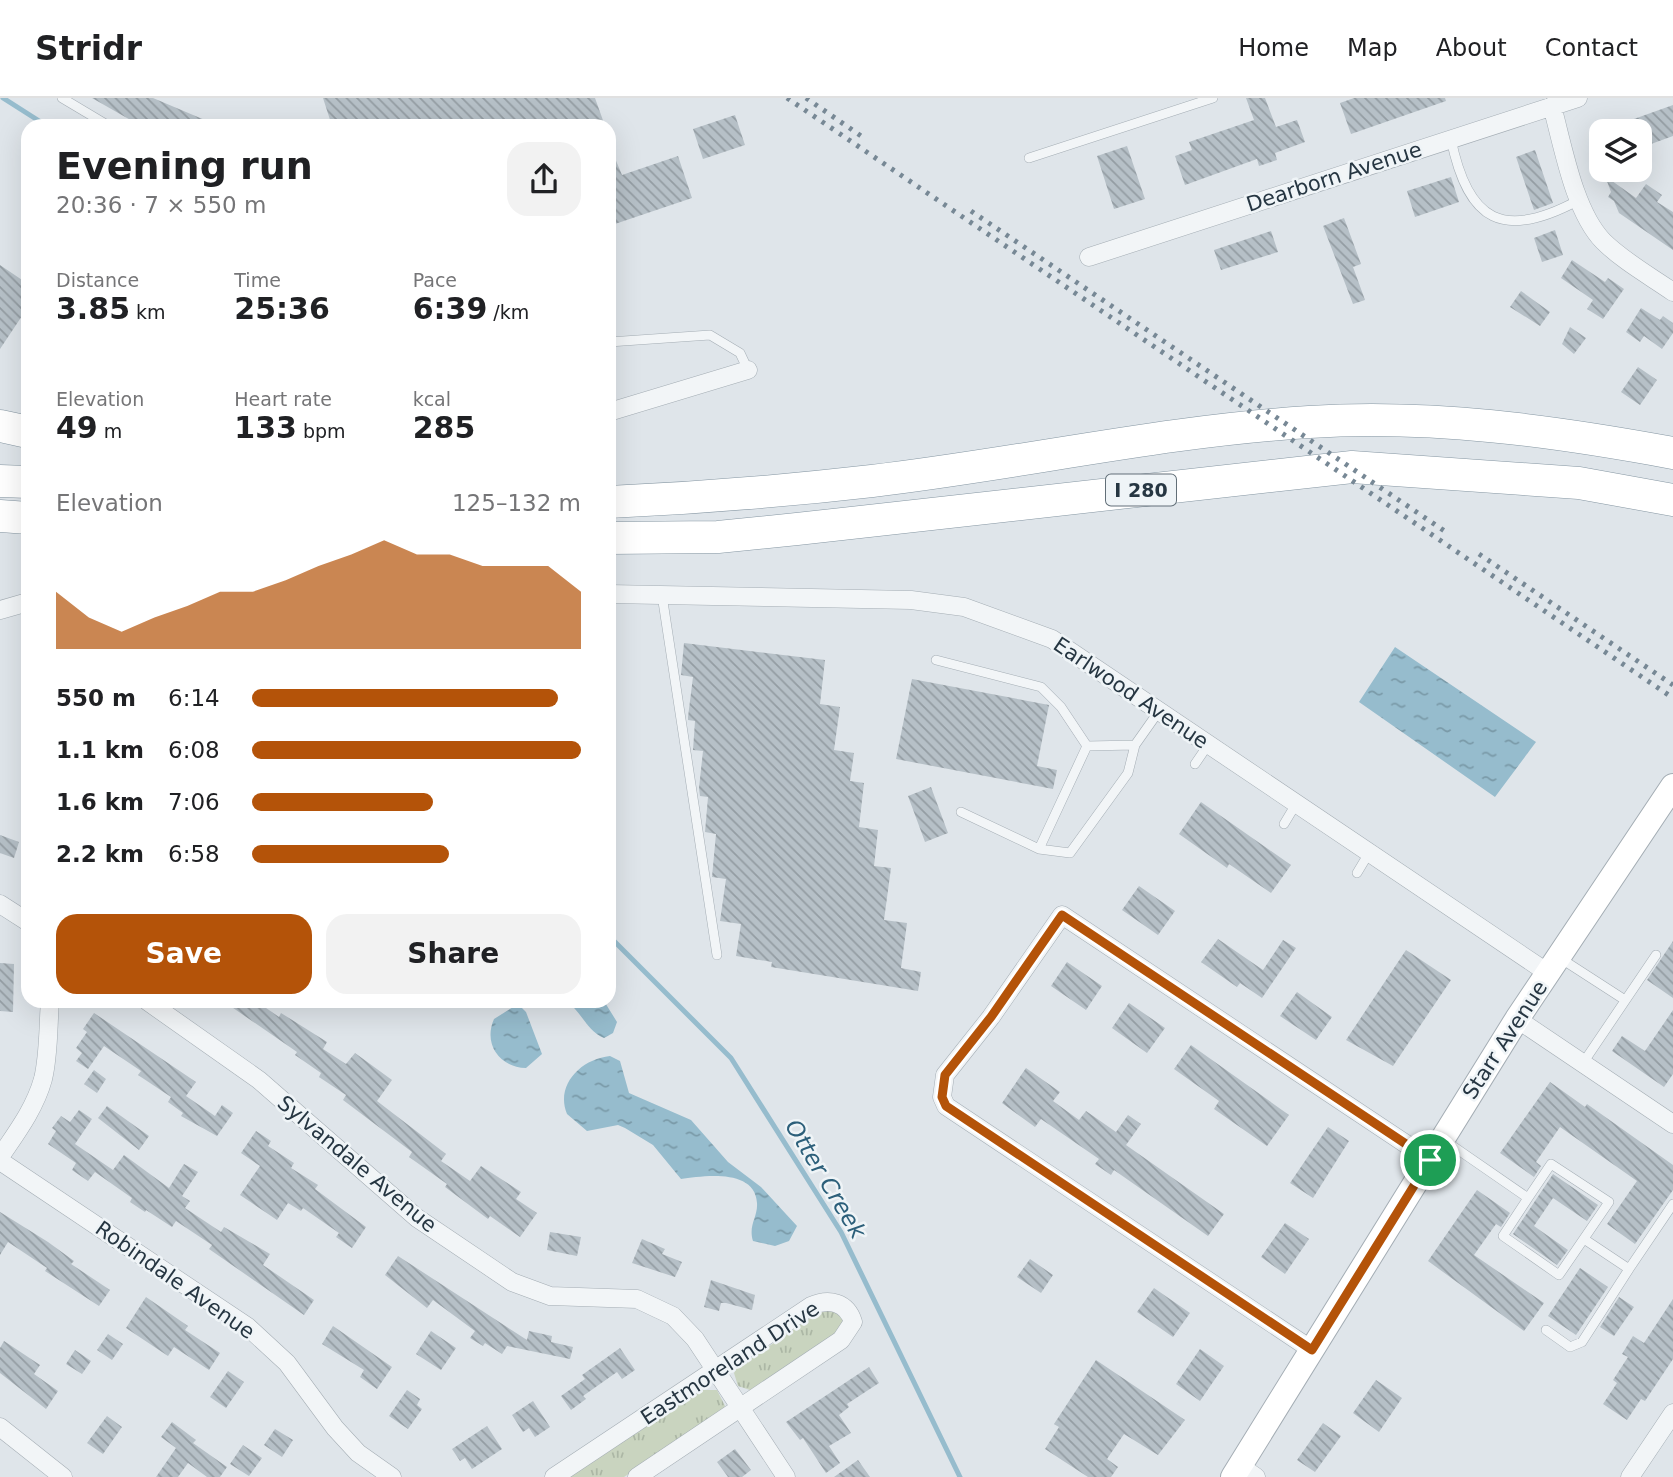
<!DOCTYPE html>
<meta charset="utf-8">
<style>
:root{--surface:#fff;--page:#f2f2f2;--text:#202124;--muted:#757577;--line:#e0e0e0;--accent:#b45309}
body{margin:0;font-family:"DejaVu Sans",sans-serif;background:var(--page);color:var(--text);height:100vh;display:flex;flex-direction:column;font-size:26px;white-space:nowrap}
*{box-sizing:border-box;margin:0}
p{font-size:23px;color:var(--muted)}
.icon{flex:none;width:38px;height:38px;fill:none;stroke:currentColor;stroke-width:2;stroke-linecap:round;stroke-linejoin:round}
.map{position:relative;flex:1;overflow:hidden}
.side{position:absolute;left:21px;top:21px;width:595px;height:889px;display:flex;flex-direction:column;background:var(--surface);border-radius:21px;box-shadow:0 7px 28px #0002}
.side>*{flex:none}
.tools{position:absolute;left:1589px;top:21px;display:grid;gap:14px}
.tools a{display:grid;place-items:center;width:63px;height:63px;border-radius:14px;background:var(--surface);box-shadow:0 7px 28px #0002;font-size:35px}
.pin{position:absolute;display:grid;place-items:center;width:60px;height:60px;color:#fff;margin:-30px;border:4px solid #fff;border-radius:50%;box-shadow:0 2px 7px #0007}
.round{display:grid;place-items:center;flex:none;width:74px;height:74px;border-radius:21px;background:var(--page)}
.head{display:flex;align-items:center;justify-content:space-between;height:119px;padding:0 35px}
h1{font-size:38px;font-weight:700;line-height:52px}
.stats{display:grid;grid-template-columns:repeat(3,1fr);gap:10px;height:119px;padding:7px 35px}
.stats div{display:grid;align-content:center}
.stats b{font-size:30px;font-weight:700}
.stats small{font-size:19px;font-weight:400}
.stats p{font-size:19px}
.chart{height:196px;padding:14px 35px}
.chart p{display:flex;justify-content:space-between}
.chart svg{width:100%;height:126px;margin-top:7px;fill:var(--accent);opacity:.7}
.action{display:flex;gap:14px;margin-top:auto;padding:14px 35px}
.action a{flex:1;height:80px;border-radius:21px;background:var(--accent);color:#fff;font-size:28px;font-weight:700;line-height:80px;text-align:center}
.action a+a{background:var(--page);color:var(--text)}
ul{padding:0 35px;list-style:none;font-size:23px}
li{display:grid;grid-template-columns:112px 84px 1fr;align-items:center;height:52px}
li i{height:18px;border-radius:9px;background:var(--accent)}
header{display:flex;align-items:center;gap:42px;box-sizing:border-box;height:98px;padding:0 35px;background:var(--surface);border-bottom:2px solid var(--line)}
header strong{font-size:33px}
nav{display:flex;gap:38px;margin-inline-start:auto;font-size:24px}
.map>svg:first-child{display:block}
.grass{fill:url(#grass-tufts)}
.water{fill:url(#water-ripples)}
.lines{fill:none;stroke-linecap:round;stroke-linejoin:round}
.stream{stroke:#96bccd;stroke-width:5}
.building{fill:url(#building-back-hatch)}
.service-casing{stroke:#a4adb4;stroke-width:10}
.minor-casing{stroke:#a4adb4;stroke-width:19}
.secondary-casing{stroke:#a4adb4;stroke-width:26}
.motorway-casing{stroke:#8596a2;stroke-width:33}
.service{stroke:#f2f5f7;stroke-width:9}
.minor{stroke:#f2f5f7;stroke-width:18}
.secondary{stroke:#fff;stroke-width:24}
.motorway{stroke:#fff;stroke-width:32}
.rail{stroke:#778895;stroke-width:5;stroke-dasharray:3.5 7;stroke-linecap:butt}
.route-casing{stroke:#fff;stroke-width:14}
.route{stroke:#b45309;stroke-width:9}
.labels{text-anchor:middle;stroke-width:5;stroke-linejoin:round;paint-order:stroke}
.shield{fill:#eff4f7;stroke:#626f78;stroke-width:2}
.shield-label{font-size:19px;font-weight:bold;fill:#263642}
.street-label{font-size:21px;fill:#263642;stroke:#eff4f7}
.water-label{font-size:23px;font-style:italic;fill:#2c5f7a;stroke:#eff4f7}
</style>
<header>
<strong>Stridr</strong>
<nav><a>Home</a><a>Map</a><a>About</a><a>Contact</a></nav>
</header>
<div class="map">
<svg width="1673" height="1379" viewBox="0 0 1673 1379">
<defs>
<pattern id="grass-tufts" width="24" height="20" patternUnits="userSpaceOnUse" patternTransform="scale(1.75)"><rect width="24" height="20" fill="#c9d4bf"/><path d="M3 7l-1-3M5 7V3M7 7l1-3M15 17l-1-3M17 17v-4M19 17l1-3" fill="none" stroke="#acb7a5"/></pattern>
<pattern id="water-ripples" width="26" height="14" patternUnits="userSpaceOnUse" patternTransform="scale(1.75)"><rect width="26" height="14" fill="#96bccd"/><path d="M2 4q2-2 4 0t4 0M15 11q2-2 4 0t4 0" fill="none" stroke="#7a9aa8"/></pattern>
<pattern id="building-back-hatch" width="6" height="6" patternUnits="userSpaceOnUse" patternTransform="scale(1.75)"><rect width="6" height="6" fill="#b6c0c7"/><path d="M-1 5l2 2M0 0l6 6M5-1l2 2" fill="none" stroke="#949da3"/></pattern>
</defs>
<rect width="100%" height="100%" fill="#dfe5ea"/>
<path class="grass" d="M 824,1211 L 844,1214 L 844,1232 L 753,1293 L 738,1288 L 734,1275 L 737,1270 Z
M 702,1292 L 717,1292 L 725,1308 L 720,1316 L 624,1379 L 569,1379 Z"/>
<path class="water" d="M 1395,549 L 1536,644 L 1495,699 L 1359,604 Z
M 566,903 L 604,903 L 617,924 L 613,935 L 604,940 C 587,933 581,913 566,903 Z
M 513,909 L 521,909 L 526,914 L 542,956 L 526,970 C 499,969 483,946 494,921 Z
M 610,958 L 620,963 L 629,995 L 691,1022 L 728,1064 L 761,1089 L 797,1128 L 789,1143 L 775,1148 L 753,1143 C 748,1127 758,1119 757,1105 C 755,1070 703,1078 681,1081 L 653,1047 L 625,1030 L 618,1027 L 587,1033 L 567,1016 C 555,987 581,961 610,958 Z"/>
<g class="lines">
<path class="stream" d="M 3,0 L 47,28
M 609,838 L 731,960 L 841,1134 L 960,1379"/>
</g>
<path class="building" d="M 92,0 L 153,0 L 219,28 L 141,28 Z
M 323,0 L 595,0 L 605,28 L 332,28 Z
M 1246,0 L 1265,0 L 1276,29 L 1297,22 L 1305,44 L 1275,55 L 1277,62 L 1259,68 L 1257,61 L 1185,87 L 1175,58 L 1192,52 L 1189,44 L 1254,22 Z
M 1354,0 L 1445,0 L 1446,3 L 1351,36 L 1340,5 Z
M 1673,7 L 1673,38 L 1640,50 L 1640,33 L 1607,33 L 1606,31 Z
M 735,17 L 745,47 L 703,61 L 693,31 Z
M 609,46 L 622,77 L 678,58 L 692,100 L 609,128 Z
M 1127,48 L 1145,101 L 1114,111 L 1097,58 Z
M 1535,52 L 1553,105 L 1534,112 L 1516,59 Z
M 1605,78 L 1636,100 L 1646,86 L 1662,97 L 1657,104 L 1673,114 L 1673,152 L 1619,115 L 1614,103 L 1608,99 L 1611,94 Z
M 1451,79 L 1459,104 L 1415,119 L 1407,93 Z
M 1344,120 L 1361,166 L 1353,169 L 1365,202 L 1353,206 L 1323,128 Z
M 1555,132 L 1563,157 L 1542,164 L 1534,140 Z
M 1271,133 L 1278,154 L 1221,172 L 1214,152 Z
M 1572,162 L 1605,184 L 1608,180 L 1624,191 L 1603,221 L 1587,211 L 1593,202 L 1561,180 Z
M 0,167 L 28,186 L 28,209 L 0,251 Z
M 1521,193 L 1550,214 L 1540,228 L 1510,209 Z
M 1641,210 L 1660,222 L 1663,218 L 1673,225 L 1673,235 L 1662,251 L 1644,238 L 1640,244 L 1626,234 Z
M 1570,229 L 1586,240 L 1574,256 L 1562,246 Z
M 1638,269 L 1657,282 L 1640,307 L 1621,294 Z
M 684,545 L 825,562 L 820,606 L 840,609 L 834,652 L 854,655 L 850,683 L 864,685 L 859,729 L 878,732 L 874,768 L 891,770 L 884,822 L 907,825 L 901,870 L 921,874 L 918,893 L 771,869 L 772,864 L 736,858 L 741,826 L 720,823 L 726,781 L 712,779 L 716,736 L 705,734 L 708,699 L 700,698 L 699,690 L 703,653 L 693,652 L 695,623 L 688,622 L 688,619 L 693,579 L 681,577 Z
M 912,581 L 1049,607 L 1037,668 L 1057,672 L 1053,691 L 896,661 Z
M 931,689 L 948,735 L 925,744 L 908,698 Z
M 1201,704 L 1291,767 L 1271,795 L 1229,766 L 1227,770 L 1179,736 Z
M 0,737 L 19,744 L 14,760 L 0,755 Z
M 1139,788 L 1175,813 L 1158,837 L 1122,812 Z
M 1218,841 L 1263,872 L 1283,842 L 1296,850 L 1262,900 L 1240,885 L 1237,889 L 1201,864 Z
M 1673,843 L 1673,900 L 1647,882 Z
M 1406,852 L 1451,882 L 1393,968 L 1346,942 Z
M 1067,864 L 1102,888 L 1086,912 L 1051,888 Z
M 0,865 L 14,866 L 13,914 L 0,913 Z
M 1297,894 L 1332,919 L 1316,942 L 1280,918 Z
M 223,903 L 256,903 L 279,919 L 281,915 L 327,944 L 323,951 L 346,966 L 355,955 L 392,982 L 377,1003 L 446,1056 L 441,1063 L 470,1083 L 481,1068 L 521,1094 L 516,1101 L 537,1115 L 520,1139 L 490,1118 L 488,1121 L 445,1089 L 447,1086 L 409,1059 L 412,1054 L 343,1002 L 346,997 L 319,979 L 321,975 L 295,957 L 297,954 Z
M 1129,905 L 1165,930 L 1147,955 L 1112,930 Z
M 1673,912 L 1673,976 L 1664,989 L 1612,953 L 1622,938 L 1645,953 Z
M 94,915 L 196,984 L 186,998 L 215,1018 L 222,1007 L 233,1015 L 217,1038 L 181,1018 L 183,1015 L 168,1004 L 171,999 L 138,977 L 141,973 L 104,948 L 88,971 L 76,963 L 82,955 L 76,950 L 87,934 L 83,931 Z
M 1191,947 L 1289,1017 L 1267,1048 L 1214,1011 L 1219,1003 L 1174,971 Z
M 1026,970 L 1060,994 L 1053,1003 L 1079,1022 L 1086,1013 L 1116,1034 L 1128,1017 L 1141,1026 L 1126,1047 L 1224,1116 L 1208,1138 L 1114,1072 L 1111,1077 L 1095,1066 L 1099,1061 L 1041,1021 L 1035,1029 L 1002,1005 Z
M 94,972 L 106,981 L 97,995 L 84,986 Z
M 1550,984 L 1585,1009 L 1587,1006 L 1673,1067 L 1673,1092 L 1635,1146 L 1607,1126 L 1637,1083 L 1560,1029 L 1536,1064 L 1541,1068 L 1534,1079 L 1500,1055 Z
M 107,1008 L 149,1038 L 139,1052 L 98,1020 Z
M 79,1012 L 92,1021 L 75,1046 L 113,1072 L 124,1057 L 169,1090 L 184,1066 L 198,1074 L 182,1098 L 190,1103 L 185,1110 L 221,1134 L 224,1129 L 270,1156 L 263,1167 L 314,1202 L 304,1217 L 209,1151 L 212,1147 L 176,1123 L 172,1129 L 146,1112 L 145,1114 L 130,1104 L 132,1100 L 95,1074 L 88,1083 L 72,1072 L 76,1065 L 48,1046 L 56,1033 L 52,1030 L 61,1018 L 70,1024 Z
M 1328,1029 L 1349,1043 L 1313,1100 L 1290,1085 Z
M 256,1033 L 271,1043 L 268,1048 L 294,1065 L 291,1070 L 318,1087 L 315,1091 L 366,1129 L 352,1150 L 336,1139 L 339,1135 L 303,1110 L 301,1113 L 288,1105 L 277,1122 L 240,1097 L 260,1068 L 241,1055 Z
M 1553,1076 L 1598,1107 L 1587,1123 L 1553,1100 L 1534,1128 L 1568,1152 L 1557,1167 L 1513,1136 Z
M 1477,1092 L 1510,1115 L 1501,1129 L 1496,1126 L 1474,1157 L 1544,1205 L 1524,1233 L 1428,1163 Z
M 0,1114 L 48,1144 L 74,1163 L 71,1166 L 110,1192 L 99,1208 L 45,1173 L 47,1170 L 8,1144 L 0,1157 Z
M 1285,1125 L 1309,1141 L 1285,1176 L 1261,1159 Z
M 550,1134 L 581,1139 L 577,1158 L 547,1152 Z
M 642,1141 L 665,1151 L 662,1156 L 682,1164 L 675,1179 L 632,1165 Z
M 398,1158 L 527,1242 L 529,1233 L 552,1238 L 551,1244 L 573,1249 L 570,1261 L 507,1248 L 502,1256 L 485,1245 L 483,1248 L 470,1240 L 475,1233 L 433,1202 L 427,1210 L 385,1177 Z
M 1030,1161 L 1053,1177 L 1041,1195 L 1017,1179 Z
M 1580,1170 L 1608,1189 L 1576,1237 L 1548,1218 Z
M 711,1182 L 755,1197 L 752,1212 L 726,1205 L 721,1205 L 719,1213 L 704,1209 Z
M 1154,1190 L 1190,1215 L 1173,1239 L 1137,1214 Z
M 146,1199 L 188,1228 L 185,1232 L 220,1255 L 209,1272 L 174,1249 L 168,1258 L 126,1230 Z
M 1619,1199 L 1634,1209 L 1614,1238 L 1600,1229 Z
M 1673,1201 L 1673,1261 L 1645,1303 L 1641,1301 L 1627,1322 L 1603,1306 L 1617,1285 L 1613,1282 L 1628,1259 L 1622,1256 L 1633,1238 L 1644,1245 Z
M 333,1228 L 392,1269 L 377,1291 L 360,1279 L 364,1272 L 322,1246 Z
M 431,1233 L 456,1250 L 441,1272 L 416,1256 Z
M 108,1236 L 123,1246 L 112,1262 L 97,1252 Z
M 4,1243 L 40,1267 L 34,1276 L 58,1293 L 46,1311 L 0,1275 L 0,1250 Z
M 620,1250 L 635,1272 L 622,1281 L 617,1274 L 583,1298 L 586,1301 L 571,1312 L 561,1298 L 585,1281 L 582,1277 Z
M 1200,1251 L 1224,1268 L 1200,1303 L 1176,1286 Z
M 75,1252 L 91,1263 L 82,1276 L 66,1266 Z
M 1096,1262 L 1185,1322 L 1158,1357 L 1124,1336 L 1107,1361 L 1118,1369 L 1111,1379 L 1088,1379 L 1045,1351 L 1059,1329 L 1054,1326 Z
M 869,1269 L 879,1285 L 847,1306 L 849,1309 L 839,1317 L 851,1335 L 829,1348 L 840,1365 L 826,1375 L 803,1340 L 800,1342 L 786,1324 Z
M 228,1273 L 244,1284 L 226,1310 L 210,1299 Z
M 1376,1282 L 1402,1300 L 1379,1334 L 1353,1315 Z
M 407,1292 L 420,1301 L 417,1307 L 422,1311 L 408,1331 L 389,1318 Z
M 533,1303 L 550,1329 L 535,1339 L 529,1330 L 523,1334 L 512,1317 Z
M 107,1318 L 122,1329 L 103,1356 L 87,1345 Z
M 172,1324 L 196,1342 L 193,1345 L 227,1369 L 220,1379 L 207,1379 L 188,1365 L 178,1379 L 156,1379 L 176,1350 L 161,1339 Z
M 1323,1325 L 1341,1338 L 1315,1374 L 1297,1362 Z
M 487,1328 L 502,1351 L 472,1371 L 465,1360 L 460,1363 L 452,1351 Z
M 275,1331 L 293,1342 L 282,1359 L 264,1347 Z
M 243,1347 L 262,1360 L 249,1378 L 230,1366 Z
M 735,1351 L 751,1372 L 742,1379 L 728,1379 L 717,1364 Z
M 858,1362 L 870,1379 L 834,1379 Z"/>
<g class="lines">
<g class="service-casing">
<path id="service" d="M 62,0 L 109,28
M 1451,41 C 1468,124 1503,143 1579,102
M 1029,60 L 1213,0
M 609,244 L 710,237 L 740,255 L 748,272
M 662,497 L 717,857
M 936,562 L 1041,589 L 1061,609 L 1087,648 L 1135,647
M 1195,666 L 1208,647
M 961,714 L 1039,751 L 1070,755 L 1128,675 L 1135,647 L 1159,613
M 1284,726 L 1296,706
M 1039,751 L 1087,648
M 1357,775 L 1369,755
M 1560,860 L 1625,902
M 1583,965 L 1656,857
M 1444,1042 L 1528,1100 L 1503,1138 L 1559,1177 L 1609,1104 L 1551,1066 L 1528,1100
M 1584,1141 L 1629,1171 L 1673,1106
M 1546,1232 L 1570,1249 L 1582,1244 L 1629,1171"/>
</g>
<g class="minor-casing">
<path id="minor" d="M 1552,8 C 1563,48 1574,113 1603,143 C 1623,163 1650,178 1673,194
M 1089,159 L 1578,0
M 609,314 L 748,272
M 609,496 L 911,502 L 964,509 L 1052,541 L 1548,875
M 0,512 L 28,504
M 0,806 L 28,824
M 147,903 L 259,982 L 417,1120 L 512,1184 L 550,1198 L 637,1201 L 673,1218 L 695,1241 L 786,1379
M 1517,921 L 1673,1026
M 0,1059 C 17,1034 35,1010 43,981 C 49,956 48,928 50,903
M 0,1063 L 248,1229 L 287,1265 L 335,1330 L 358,1355 L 392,1379
M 1312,1252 L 946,1008 L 942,999 L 945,977 L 991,919 L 1062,817 L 1430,1062
M 0,1329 L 63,1379
M 1240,1368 L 1256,1379
M 554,1379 L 811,1208 C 829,1200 847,1204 853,1224 L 841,1242 L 637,1379
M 1630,1379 L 1673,1315"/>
</g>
<g class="secondary-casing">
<path id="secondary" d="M 1233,1379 L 1517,921 L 1673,688"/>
</g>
<g class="motorway-casing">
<path id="motorway" d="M 0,328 L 28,334
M 0,383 L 28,384
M 609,404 C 697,400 785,393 872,383 C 1018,366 1162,333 1309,324 C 1431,316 1554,333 1673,355
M 0,418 L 28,420
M 609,440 L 718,439 L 797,431 L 1352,369 L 1579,385 L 1673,402"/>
</g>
<use href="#service" class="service"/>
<use href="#minor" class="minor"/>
<use href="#secondary" class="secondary"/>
<use href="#motorway" class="motorway"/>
<path class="rail" d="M 787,0 L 1673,600
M 806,0 L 864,40
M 971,113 L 1449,436
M 1479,456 L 1673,587"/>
</g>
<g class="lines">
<g class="route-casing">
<path id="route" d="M 1062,817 L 1430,1062 L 1312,1252 L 946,1008 L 942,999 L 945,977 L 991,919 Z"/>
</g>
<use href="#route" class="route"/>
</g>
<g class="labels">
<rect class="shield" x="1106" y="376.5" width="70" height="31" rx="5"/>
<g class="shield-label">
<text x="1141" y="399">I 280</text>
</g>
<g class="street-label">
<text transform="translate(1334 79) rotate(-18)" y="7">Dearborn Avenue</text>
<text transform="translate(1131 595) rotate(34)" y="7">Earlwood Avenue</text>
<text transform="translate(1505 942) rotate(-57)" y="7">Starr Avenue</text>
<text transform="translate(357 1066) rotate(40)" y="7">Sylvandale Avenue</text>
<text transform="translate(175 1182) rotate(35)" y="7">Robindale Avenue</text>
<text transform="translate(730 1265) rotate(-33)" y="7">Eastmoreland Drive</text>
</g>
<g class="water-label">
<text transform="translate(826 1081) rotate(59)" y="8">Otter Creek</text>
</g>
</g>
</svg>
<div class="tools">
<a><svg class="icon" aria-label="layers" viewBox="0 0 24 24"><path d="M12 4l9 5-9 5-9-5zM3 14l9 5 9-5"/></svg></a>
</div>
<div class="pin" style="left:1430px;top:1062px;background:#1e9e55"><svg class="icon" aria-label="arrive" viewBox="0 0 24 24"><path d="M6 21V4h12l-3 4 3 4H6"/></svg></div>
<section class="side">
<div class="head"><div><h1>Evening run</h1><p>20:36 · 7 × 550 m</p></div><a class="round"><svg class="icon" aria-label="share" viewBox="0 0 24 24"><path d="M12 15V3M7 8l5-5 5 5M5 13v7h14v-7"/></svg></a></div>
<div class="stats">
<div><p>Distance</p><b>3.85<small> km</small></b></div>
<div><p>Time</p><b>25:36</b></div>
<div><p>Pace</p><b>6:39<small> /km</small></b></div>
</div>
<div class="stats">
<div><p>Elevation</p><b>49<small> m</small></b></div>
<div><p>Heart rate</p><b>133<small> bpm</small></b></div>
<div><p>kcal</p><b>285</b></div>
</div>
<div class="chart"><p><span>Elevation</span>125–132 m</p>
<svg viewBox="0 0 160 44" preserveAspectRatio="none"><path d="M0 44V24L10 33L20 38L30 33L40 29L50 24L60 24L70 20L80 15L90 11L100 6L110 11L120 11L130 15L140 15L150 15L160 24V44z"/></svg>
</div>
<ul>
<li><b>550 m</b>6:14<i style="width:93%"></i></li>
<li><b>1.1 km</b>6:08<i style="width:100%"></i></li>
<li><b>1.6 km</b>7:06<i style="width:55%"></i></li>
<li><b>2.2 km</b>6:58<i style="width:60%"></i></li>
</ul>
<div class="action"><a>Save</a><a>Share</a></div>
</section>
</div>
